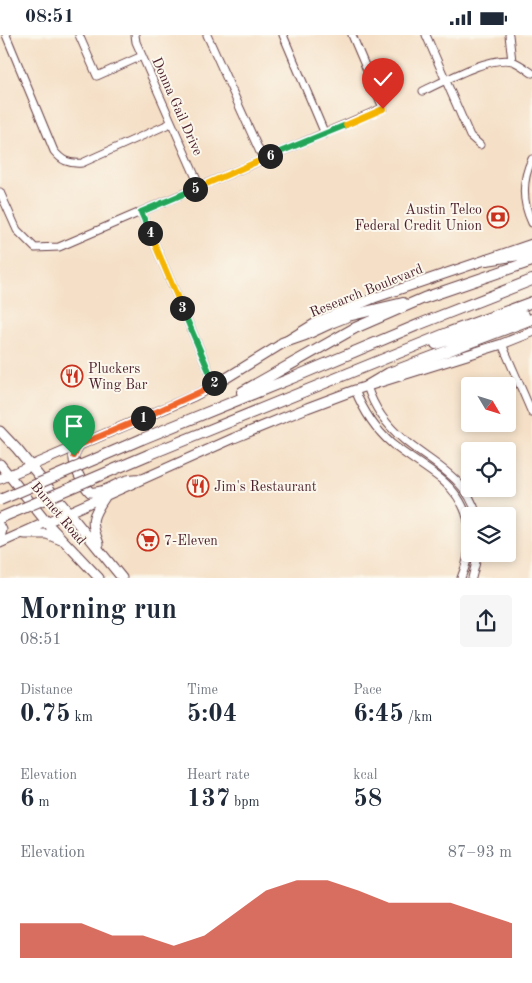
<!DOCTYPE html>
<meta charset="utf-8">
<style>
:root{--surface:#fff;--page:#f6f6f7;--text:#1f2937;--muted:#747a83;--accent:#c8321e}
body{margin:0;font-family:"Old Standard TT",serif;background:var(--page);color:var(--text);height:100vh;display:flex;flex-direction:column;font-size:19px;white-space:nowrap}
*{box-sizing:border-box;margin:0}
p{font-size:16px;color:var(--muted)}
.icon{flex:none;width:28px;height:28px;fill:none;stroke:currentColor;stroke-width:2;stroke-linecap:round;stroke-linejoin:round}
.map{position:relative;height:543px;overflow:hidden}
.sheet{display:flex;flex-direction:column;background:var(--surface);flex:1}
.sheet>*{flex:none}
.needle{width:32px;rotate:128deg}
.buttons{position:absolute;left:461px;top:342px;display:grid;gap:10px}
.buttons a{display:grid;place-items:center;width:55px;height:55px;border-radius:5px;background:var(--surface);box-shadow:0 2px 8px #0003;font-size:25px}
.pin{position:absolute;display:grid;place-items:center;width:42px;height:42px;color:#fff;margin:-51px -21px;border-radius:50% 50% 50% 0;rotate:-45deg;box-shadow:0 0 5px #0007}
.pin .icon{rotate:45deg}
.km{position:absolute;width:25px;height:25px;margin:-12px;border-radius:50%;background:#222;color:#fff;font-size:14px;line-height:25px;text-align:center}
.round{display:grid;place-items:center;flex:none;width:52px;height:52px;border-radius:5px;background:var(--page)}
.headline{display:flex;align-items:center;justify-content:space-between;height:85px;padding:0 20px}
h1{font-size:28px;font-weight:700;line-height:38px}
.stats{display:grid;grid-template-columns:repeat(3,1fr);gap:8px;height:85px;padding:5px 20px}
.stats div{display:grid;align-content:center}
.stats b{font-size:25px;font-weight:700}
.stats small{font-size:14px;font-weight:400}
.stats p{font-size:14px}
.chart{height:140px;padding:10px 20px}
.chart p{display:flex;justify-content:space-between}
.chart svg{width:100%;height:90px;margin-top:5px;fill:var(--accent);opacity:.7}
.status{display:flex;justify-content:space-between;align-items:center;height:35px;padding:0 25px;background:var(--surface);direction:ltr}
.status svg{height:14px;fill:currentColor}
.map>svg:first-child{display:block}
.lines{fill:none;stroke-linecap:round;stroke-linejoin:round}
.minor-casing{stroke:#643c42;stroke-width:9}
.major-casing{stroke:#643c42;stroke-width:11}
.highway-casing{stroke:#643c42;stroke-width:12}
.minor{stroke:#fff;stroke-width:7}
.major{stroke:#fff;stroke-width:9}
.highway{stroke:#fff;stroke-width:10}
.highway-bridge-casing{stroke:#643c42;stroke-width:12;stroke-linecap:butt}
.highway-bridge{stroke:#fff;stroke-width:10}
.split-1-casing{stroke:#fff;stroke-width:10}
.split-2-casing{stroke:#fff;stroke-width:10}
.split-3-casing{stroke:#fff;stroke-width:10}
.split-4-casing{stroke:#fff;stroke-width:10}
.split-5-casing{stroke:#fff;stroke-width:10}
.split-6-casing{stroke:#fff;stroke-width:10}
.split-7-casing{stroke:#fff;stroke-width:10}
.split-8-casing{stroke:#fff;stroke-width:10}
.split-1{stroke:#f0652b;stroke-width:6}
.split-2{stroke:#f0652b;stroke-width:6}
.split-3{stroke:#22a559;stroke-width:6}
.split-4{stroke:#f5b400;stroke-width:6}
.split-5{stroke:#22a559;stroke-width:6}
.split-6{stroke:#f5b400;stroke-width:6}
.split-7{stroke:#22a559;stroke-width:6}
.split-8{stroke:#f5b400;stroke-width:6}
.labels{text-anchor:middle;stroke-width:4;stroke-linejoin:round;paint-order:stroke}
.street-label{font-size:14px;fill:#4a1f2b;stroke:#fbf7ec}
.poi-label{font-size:14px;fill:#4a1f2b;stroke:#fbf7ec;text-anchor:start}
</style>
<div class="status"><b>08:51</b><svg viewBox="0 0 49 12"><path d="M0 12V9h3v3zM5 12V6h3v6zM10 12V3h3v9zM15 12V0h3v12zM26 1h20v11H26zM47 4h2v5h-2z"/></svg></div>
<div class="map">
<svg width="532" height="543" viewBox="0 0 532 543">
<rect width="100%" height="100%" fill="#fbf7ec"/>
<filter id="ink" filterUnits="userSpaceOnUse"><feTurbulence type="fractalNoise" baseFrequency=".02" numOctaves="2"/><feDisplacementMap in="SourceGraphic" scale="10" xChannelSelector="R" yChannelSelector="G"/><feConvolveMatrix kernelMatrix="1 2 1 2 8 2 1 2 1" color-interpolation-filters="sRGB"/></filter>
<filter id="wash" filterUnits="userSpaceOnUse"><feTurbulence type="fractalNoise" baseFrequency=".0096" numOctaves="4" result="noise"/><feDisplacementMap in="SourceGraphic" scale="20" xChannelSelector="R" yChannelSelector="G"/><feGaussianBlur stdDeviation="1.12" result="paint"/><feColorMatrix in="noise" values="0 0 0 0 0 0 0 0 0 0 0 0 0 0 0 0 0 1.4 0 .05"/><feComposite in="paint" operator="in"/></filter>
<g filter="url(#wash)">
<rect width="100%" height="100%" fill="#f5e0c7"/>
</g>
<g filter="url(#ink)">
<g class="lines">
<g class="minor-casing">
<path id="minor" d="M 6,0 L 54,116 C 62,126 69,129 82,128 L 171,88
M 79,0 L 97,41 L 142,21
M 135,0 L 136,7 L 200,152
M 207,0 L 263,124
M 283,0 L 325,99
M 426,0 L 470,101 L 480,110
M 509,0 L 512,26
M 423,56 C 443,47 491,20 512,26 C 519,28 526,34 532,38
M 532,124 C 522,145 522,167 532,188
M 0,157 L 17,195 L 35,213 L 59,212 L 383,73 L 352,0
M 141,177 L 215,350
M 502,309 L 532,378
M 367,351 C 374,373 386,390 404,405 C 431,428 468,443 477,481
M 355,355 C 363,375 375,394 392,409 C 408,422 426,432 442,445 C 473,471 476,507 461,543
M 472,543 L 478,519"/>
</g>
<g class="major-casing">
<path id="major" d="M 0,396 L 17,414 L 122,543
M 79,410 C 77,414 74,418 74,422 C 73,432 83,450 90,457 C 109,459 121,441 141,444
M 0,429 L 47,488 L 99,543
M 0,444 L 194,361 L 215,350 L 319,286 L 374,263 L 532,209
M 0,491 L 2,495 L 0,502
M 25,499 L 47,499 L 61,505
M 0,508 L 234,403 L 307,373 L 355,355 L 502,309 L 532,297
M 99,509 C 90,485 91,483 105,462"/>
</g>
<g class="highway-casing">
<path id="highway" d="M 487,225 L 532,218
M 282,308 L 305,300 L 333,287 L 348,281 L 403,268
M 436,309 L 524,280
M 367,351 L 389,338 L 532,284
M 242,357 L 355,293 L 424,263 L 532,226
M 142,404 L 297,341 L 420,289 L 532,245
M 148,420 L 450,297 L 532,267"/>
</g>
<use href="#minor" class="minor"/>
<use href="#major" class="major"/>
<use href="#highway" class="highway"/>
<g class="highway-bridge-casing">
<path id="highway-bridge" d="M 0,465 L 142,404
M 0,483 L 148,420"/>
</g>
<use href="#highway-bridge" class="highway-bridge"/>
</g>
</g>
<g class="lines" filter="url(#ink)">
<g class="split-1-casing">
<path id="split-1" d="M 74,421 L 79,410 L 143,383"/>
</g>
<g class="split-2-casing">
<path id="split-2" d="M 143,383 L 215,350 L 214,348"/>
</g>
<g class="split-3-casing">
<path id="split-3" d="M 182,273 L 214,348"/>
</g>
<g class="split-4-casing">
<path id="split-4" d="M 150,198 L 182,273"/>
</g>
<g class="split-5-casing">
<path id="split-5" d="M 150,198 L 141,177 L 195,154"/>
</g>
<g class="split-6-casing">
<path id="split-6" d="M 195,154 L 270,121"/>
</g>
<g class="split-7-casing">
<path id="split-7" d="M 270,121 L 346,90"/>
</g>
<g class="split-8-casing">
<path id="split-8" d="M 346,90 L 383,74"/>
</g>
<use href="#split-1" class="split-1"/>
<use href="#split-2" class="split-2"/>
<use href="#split-3" class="split-3"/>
<use href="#split-4" class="split-4"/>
<use href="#split-5" class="split-5"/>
<use href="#split-6" class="split-6"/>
<use href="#split-7" class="split-7"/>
<use href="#split-8" class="split-8"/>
</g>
<defs>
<g id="bank-ring" transform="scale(1.125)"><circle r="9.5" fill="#fbf7ec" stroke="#c8321e" stroke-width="1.5"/><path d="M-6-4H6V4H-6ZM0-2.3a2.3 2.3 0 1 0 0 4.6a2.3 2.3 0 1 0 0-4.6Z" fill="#c8321e"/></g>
<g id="restaurant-ring" transform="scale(1.125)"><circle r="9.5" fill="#fbf7ec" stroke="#c8321e" stroke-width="1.5"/><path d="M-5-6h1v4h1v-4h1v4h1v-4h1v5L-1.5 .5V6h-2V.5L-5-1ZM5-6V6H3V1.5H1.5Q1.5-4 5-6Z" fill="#c8321e"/></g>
<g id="supermarket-ring" transform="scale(1.125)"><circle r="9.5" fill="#fbf7ec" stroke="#c8321e" stroke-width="1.5"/><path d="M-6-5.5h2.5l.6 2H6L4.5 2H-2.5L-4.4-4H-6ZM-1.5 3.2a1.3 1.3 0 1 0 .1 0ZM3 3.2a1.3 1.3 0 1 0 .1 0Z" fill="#c8321e"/></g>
</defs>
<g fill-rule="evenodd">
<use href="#bank-ring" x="498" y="182"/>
<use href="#restaurant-ring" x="72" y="341"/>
<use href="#restaurant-ring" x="198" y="451"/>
<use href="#supermarket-ring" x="148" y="505"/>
</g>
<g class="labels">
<g class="street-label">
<text transform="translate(178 71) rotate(66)" y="5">Donna Gail Drive</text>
<text transform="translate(366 255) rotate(-22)" y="5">Research Boulevard</text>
<text transform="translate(59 478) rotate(50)" y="5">Burnet Road</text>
</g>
<g class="poi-label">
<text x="482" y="179" text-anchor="end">Austin Telco<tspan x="482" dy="16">Federal Credit Union</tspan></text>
<text x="88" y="338">Pluckers<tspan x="88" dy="16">Wing Bar</tspan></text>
<text x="214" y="456">Jim's Restaurant</text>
<text x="164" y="510">7-Eleven</text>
</g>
</g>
</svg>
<div class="buttons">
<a><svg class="needle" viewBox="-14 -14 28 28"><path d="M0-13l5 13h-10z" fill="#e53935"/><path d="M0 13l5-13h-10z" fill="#747a83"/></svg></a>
<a><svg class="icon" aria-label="locate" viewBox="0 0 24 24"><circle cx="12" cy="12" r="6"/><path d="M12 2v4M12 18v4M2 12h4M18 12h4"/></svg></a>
<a><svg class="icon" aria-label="layers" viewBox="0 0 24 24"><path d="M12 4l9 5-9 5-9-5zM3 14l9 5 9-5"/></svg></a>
</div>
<div class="pin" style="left:74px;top:421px;background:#1e9e55"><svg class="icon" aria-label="arrive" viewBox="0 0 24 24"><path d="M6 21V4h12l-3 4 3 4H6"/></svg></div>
<div class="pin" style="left:383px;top:74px;background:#d93025"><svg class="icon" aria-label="check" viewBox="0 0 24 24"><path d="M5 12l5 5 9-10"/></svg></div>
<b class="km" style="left:143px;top:383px">1</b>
<b class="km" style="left:214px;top:348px">2</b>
<b class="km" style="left:182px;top:273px">3</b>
<b class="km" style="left:150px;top:198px">4</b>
<b class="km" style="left:195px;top:154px">5</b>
<b class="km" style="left:270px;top:121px">6</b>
</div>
<section class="sheet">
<div class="headline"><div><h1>Morning run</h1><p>08:51</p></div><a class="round"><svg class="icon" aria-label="share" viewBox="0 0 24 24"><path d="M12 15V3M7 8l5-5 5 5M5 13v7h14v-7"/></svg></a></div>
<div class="stats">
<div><p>Distance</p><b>0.75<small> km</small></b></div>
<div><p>Time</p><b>5:04</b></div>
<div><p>Pace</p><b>6:45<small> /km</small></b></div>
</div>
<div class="stats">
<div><p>Elevation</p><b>6<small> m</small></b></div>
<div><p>Heart rate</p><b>137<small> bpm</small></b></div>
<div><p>kcal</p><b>58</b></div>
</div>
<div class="chart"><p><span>Elevation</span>87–93 m</p>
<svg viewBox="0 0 160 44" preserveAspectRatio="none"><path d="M0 44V27L10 27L20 27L30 33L40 33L50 38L60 33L70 22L80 11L90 6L100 6L110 11L120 17L130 17L140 17L150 22L160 27V44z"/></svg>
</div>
</section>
